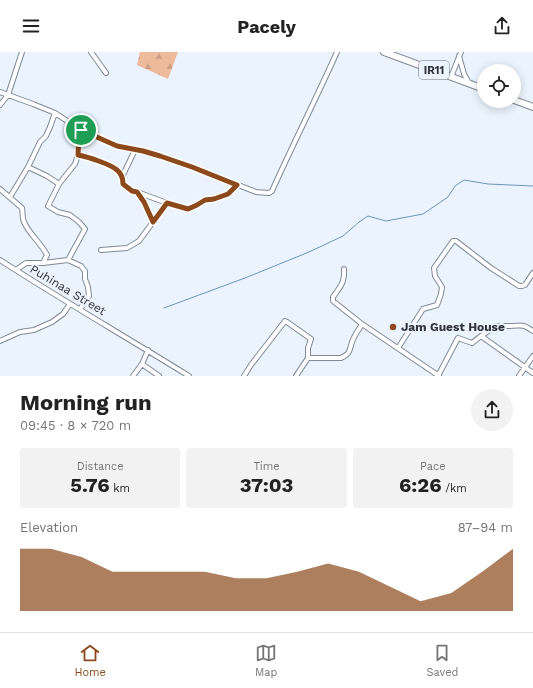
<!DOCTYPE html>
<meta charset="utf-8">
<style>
:root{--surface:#fff;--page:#f2f2f2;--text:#222;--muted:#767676;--line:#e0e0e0;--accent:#8c491b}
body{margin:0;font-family:"Work Sans",sans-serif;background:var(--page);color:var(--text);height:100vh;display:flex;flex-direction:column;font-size:15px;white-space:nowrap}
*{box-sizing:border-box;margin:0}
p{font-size:13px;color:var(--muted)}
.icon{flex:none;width:22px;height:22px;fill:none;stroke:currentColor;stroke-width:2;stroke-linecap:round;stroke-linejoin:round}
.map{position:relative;height:324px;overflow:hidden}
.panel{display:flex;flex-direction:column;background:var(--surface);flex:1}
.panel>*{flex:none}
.controls{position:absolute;left:477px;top:12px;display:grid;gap:8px}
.controls a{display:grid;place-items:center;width:44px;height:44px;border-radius:50%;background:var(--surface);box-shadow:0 2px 10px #0003;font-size:20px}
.pin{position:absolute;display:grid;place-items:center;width:34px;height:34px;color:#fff;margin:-17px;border:2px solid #fff;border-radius:50%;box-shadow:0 1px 4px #0007}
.round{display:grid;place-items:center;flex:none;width:42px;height:42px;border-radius:21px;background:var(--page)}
.summary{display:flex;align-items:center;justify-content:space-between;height:68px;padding:0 20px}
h1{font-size:22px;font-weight:700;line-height:30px}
.metrics{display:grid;grid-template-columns:repeat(3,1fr);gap:6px;height:68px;padding:4px 20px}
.metrics div{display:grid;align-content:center;border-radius:4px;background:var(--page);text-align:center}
.metrics b{font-size:20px;font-weight:700}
.metrics small{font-size:11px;font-weight:400}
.metrics p{font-size:11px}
.chart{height:112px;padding:8px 20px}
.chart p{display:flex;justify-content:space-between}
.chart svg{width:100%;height:72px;margin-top:4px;fill:var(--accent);opacity:.7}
header{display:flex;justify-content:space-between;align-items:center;height:52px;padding:0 20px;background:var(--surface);font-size:18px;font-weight:700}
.tab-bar{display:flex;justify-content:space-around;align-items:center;height:56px;border-top:1px solid var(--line);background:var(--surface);font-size:11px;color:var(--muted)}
.tab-bar a{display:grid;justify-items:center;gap:2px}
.tab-bar .on{color:var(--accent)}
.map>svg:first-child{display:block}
.forest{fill:url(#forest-firs)}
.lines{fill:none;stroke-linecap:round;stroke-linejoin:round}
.stream{stroke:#6c95be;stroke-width:1}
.minor-casing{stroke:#7f8a95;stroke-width:6}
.primary-casing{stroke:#7f8a95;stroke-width:8}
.minor{stroke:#fff;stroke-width:4}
.primary{stroke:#fff;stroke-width:6}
.route-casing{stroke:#fff;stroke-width:8}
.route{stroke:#8c491b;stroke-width:5}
.poi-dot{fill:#8c491b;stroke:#ebf4fe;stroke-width:1.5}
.labels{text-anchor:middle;stroke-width:4;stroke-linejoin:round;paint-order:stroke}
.shield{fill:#ebf4fe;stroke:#696e75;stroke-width:1}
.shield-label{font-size:11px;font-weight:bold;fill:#31353a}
.street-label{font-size:12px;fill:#31353a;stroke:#ebf4fe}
.poi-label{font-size:12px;font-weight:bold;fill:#31353a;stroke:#ebf4fe;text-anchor:start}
</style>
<header><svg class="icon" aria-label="menu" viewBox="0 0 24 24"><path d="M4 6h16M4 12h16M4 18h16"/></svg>Pacely<svg class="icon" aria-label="share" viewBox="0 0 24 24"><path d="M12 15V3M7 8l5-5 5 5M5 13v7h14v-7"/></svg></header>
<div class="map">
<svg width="533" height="324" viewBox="0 0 533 324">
<defs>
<pattern id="forest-firs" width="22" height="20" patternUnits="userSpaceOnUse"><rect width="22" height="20" fill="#eeba9c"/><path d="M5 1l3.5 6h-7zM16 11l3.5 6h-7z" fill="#cda087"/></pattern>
</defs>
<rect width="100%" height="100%" fill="#ebf4fe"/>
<path class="forest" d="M 140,0 L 178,0 L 168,27 L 137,13 Z"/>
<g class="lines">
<path class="stream" d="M 164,256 L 245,226 L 309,200 L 343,184 L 359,170 L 368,164 L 386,169 L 423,162 L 448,145 L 455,134 L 464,128 L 488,132 L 533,134"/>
<g class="minor-casing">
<path id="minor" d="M 91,0 L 106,21
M 459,4 L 464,22 L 469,31
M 451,25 L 461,0
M 0,40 L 33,52 L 55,61 L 81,78 L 117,94 L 143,99 L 160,104 L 192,115 L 256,140 L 269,141 L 272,139 C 293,92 316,47 337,0
M 0,53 L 8,43 L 22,0
M 78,103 C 88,105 110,112 117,118 C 122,122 123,127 123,132 L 132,139 L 137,140 L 167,151 L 188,157 L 197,153 L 205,148 L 214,147 L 228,142 L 237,133
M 28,115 L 47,124 L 59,132
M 122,125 L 135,98
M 0,137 L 22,156 C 23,161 22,166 24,170 C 29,182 41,191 47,203 L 43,211
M 137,140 L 145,150 L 153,170
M 10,145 L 28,115 L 40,90 L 46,84 L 50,75 L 55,61
M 101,198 L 127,196 L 139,189 L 167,151
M 0,208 C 62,248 126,285 189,324
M 68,208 L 85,177 L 79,170 L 70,163 L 58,160 L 48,154 L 59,132 L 75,112 L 78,103 L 79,84 L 81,78
M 344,217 C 345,231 340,235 333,245 L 333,249 L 362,272 L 439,324
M 16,218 L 26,211 L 43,211 L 68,208 L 81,214 L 85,219 L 85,227 L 88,235 L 89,244 L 80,257
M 481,284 L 533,321
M 0,289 L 20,280 L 34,278 L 52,270 L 63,262 L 70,252
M 398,296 L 423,257 L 437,253 L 441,242 L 442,235 L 435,224 L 434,216 L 453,189 L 456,189 L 491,216 L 519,234 L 522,234 L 525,233 L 533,221
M 148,298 L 142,312 L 159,324
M 133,324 L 142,312
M 244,324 L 251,313 L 285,269 L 287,270 L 311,287 L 308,296 L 308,306
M 296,324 L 308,306 L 341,306 C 351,301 349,299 352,290 C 354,284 359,277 362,272
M 438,324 L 458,286 L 472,291 C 479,286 491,275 499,274 C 502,274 506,274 509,274 C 523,274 520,271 533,279
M 519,324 L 533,304"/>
</g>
<g class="primary-casing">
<path id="primary" d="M 384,0 L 484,37
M 514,48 L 533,55"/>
</g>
<use href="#minor" class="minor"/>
<use href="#primary" class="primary"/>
</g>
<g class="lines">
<g class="route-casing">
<path id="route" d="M 81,78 L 117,94 L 143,99 L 160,104 L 192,115 L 237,133 L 228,142 L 214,147 L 205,148 L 197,153 L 188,157 L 167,151 L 159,162 L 153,170 L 144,150 L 137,140 L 132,139 L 123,132 C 123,127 122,122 117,118 C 110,112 88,105 78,103 L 79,84 Z"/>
</g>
<use href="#route" class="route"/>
</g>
<circle class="poi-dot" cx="393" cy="275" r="4"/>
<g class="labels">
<rect class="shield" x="419" y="9" width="30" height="18" rx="3"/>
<g class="shield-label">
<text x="434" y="22">IR11</text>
</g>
<g class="street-label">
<text transform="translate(68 238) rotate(31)" y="4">Puhinaa Street</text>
</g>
<g class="poi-label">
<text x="401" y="279">Jam Guest House</text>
</g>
</g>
</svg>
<div class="controls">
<a><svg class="icon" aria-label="locate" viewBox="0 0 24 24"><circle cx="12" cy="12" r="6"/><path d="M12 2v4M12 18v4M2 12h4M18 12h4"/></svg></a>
</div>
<div class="pin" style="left:81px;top:78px;background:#1e9e55"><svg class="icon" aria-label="arrive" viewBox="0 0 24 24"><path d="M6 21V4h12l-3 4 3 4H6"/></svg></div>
</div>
<section class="panel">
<div class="summary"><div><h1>Morning run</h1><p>09:45 · 8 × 720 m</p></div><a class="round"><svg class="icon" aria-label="share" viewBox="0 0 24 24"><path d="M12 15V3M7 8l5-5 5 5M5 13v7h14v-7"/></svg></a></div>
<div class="metrics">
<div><p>Distance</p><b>5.76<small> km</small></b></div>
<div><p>Time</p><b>37:03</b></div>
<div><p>Pace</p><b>6:26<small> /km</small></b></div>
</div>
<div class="chart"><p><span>Elevation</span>87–94 m</p>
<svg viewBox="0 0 160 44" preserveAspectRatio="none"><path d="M0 44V6L10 6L20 11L30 20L40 20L50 20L60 20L70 24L80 24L90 20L100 15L110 20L120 29L130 38L140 33L150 20L160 6V44z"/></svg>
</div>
</section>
<nav class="tab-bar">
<a class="on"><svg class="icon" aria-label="home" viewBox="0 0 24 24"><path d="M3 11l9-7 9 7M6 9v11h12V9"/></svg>Home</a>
<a><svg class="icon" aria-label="map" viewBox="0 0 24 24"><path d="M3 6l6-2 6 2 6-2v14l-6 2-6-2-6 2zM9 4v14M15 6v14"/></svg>Map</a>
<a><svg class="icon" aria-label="saved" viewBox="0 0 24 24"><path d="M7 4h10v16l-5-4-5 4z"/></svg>Saved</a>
</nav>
